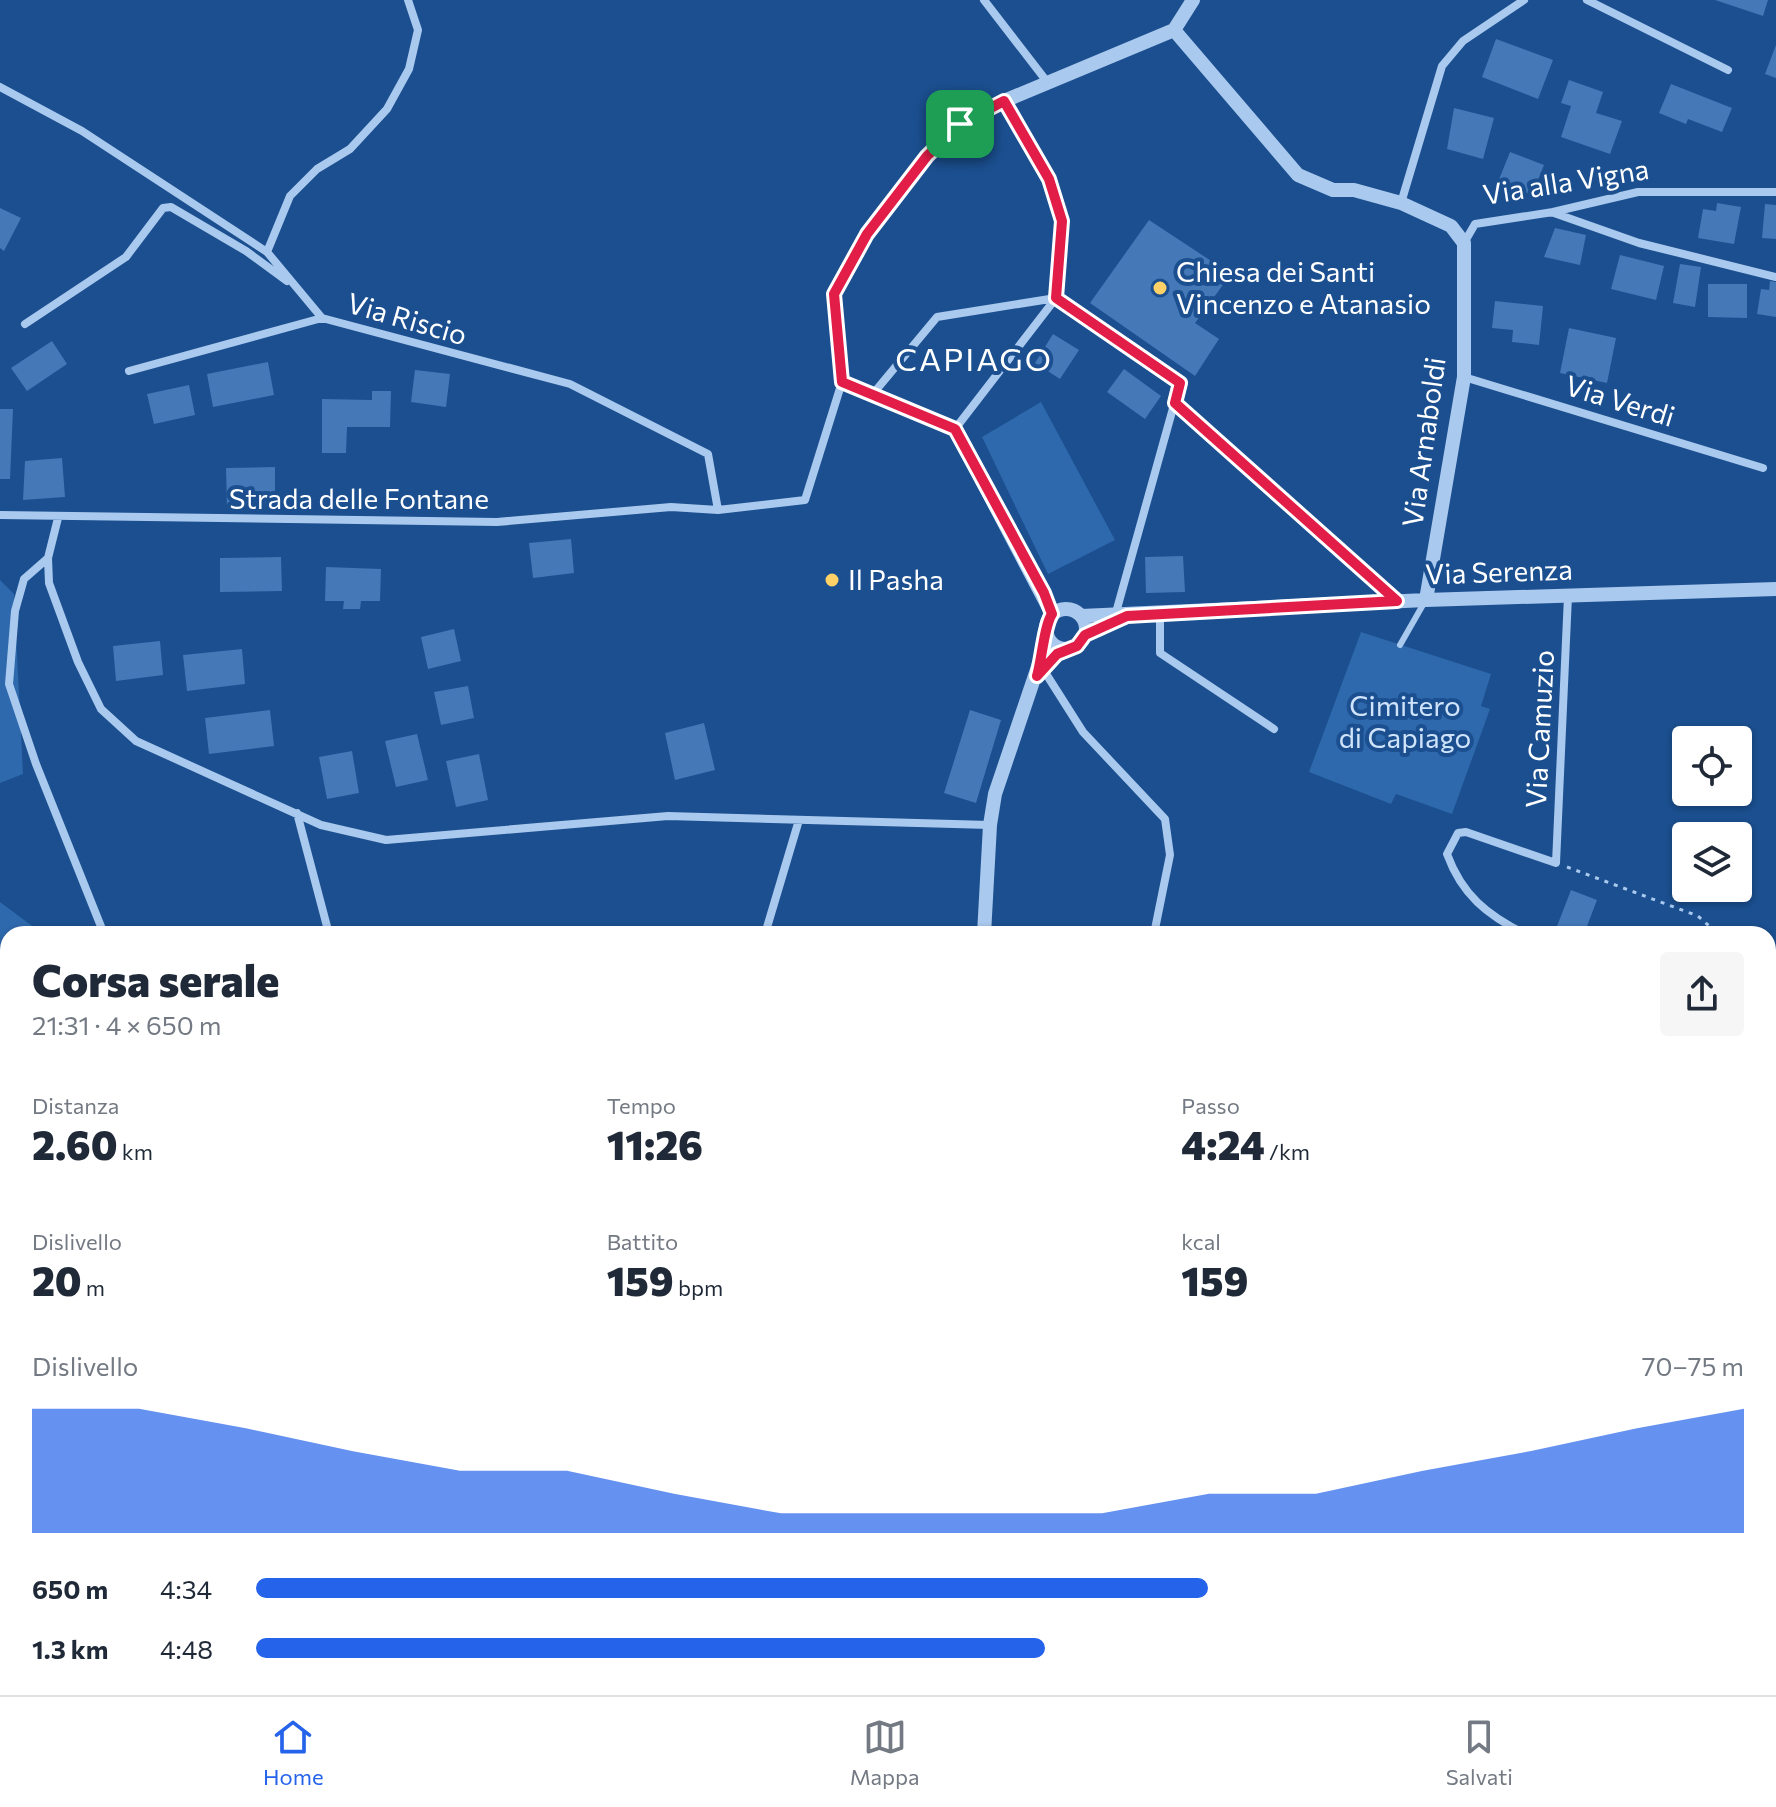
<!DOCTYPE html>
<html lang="it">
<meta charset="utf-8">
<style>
:root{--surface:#fff;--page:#f6f6f7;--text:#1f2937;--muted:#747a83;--line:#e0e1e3;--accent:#2563eb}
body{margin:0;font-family:Commissioner,sans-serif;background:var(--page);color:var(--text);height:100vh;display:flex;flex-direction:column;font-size:30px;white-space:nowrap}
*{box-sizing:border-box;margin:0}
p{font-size:26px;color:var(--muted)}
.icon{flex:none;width:44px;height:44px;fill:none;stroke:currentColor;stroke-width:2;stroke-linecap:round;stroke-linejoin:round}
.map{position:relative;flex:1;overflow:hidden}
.side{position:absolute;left:0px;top:926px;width:1776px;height:770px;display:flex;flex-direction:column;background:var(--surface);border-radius:24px 24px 0 0;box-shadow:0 2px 6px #0004}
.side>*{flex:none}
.buttons{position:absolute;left:1672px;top:726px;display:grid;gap:16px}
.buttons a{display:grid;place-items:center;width:80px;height:80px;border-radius:8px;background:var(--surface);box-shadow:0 2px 6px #0004;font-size:40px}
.pin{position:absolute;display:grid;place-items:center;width:68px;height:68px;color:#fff;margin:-34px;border-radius:16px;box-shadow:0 4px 12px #0006}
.round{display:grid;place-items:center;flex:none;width:84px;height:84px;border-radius:8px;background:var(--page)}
.overview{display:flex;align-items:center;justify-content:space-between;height:136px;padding:0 32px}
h1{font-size:44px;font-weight:800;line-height:60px}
.metrics{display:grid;grid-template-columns:repeat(3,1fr);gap:12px;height:136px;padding:8px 32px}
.metrics div{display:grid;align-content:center}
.metrics b{font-size:40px;font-weight:800}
.metrics small{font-size:22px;font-weight:400}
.metrics p{font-size:22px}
.chart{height:224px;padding:16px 32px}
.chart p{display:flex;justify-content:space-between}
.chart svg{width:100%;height:144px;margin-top:8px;fill:var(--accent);opacity:.7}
ul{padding:0 32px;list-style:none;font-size:26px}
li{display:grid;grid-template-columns:128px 96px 1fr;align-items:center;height:60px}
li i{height:20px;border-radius:10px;background:var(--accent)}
.tab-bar{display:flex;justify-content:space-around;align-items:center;height:112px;border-top:2px solid var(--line);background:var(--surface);font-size:22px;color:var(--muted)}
.tab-bar a{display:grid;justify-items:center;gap:4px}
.tab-bar .selected{color:var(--accent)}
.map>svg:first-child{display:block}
.green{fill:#2e69ad}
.building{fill:#4478b7}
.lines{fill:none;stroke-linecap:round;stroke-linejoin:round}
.path{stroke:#a9c9ee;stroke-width:3;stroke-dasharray:4 6;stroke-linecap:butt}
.service{stroke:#a9c9ee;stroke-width:6}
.minor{stroke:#a9c9ee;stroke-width:8}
.tertiary{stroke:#a9c9ee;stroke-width:14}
.route-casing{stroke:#fff;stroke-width:16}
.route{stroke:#e11d48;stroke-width:10}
.poi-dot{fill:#ffd166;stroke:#1b4f8f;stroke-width:3}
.labels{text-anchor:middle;stroke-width:8;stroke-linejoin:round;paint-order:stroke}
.street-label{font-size:28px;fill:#fff;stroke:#1b4f8f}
.poi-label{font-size:28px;fill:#fff;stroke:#1b4f8f;text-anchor:start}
.park-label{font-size:28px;fill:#cfe3fa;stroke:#1b4f8f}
.quarter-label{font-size:32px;letter-spacing:2px;fill:#fff;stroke:#1b4f8f}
</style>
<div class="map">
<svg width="1776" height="1695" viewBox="0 0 1776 1695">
<rect width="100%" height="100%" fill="#1b4f8f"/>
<path class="green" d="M 1041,402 L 1115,540 L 1048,574 L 982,437 Z
M 0,580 L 14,594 L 23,774 L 0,783 Z
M 1361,632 L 1491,674 L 1481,706 L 1490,709 L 1452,814 L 1396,794 L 1391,804 L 1309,772 Z
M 0,902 L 43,934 L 8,934 L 8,1067 L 0,1038 Z
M 8,1102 L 8,1455 L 0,1451 L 0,1106 Z"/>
<path class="building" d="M 1715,0 L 1768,0 L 1763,16 Z
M 1496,39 L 1553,60 L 1538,99 L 1482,77 Z
M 1776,45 L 1776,78 L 1765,74 Z
M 1569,80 L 1603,92 L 1596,113 L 1622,121 L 1610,154 L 1561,137 L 1571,106 L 1561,103 Z
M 1671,84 L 1732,108 L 1722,132 L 1688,119 L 1686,124 L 1659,113 Z
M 1454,108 L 1494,118 L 1483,159 L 1447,149 Z
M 1510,152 L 1544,165 L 1532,195 L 1498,182 Z
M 1717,203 L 1741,207 L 1734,244 L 1698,238 L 1703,209 L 1716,211 Z
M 1765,204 L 1776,205 L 1776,239 L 1762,238 Z
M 0,208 L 21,218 L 4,251 L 0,248 Z
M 1149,220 L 1231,274 L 1195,323 L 1219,339 L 1195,376 L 1090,303 Z
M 1555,228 L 1586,235 L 1580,265 L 1544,257 Z
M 1620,255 L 1664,266 L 1656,300 L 1611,289 Z
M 1680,264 L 1701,267 L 1695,307 L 1673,303 Z
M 1770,281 L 1776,282 L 1776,317 L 1757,314 L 1761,289 L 1769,290 Z
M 1708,284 L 1747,284 L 1747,318 L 1708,317 Z
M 1495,301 L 1543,306 L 1539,345 L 1512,342 L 1513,330 L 1492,328 Z
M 1569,328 L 1616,338 L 1607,383 L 1560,373 Z
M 1053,334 L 1079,350 L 1060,379 L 1035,363 Z
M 52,341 L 67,364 L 27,391 L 11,368 Z
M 268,362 L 274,395 L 213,407 L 207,374 Z
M 1124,369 L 1161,396 L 1145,419 L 1107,392 Z
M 415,370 L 450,374 L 446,407 L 411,402 Z
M 189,385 L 195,415 L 154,424 L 147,394 Z
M 372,391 L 391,391 L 390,427 L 347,427 L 346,453 L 322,453 L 322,399 L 372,400 Z
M 0,409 L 13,409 L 10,479 L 0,479 Z
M 62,458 L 65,497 L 23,500 L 25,461 Z
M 275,467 L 275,507 L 227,507 L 226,468 Z
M 571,539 L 574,573 L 533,578 L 529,543 Z
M 1183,556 L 1185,592 L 1146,593 L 1145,557 Z
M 281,557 L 282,591 L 220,592 L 220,558 Z
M 326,567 L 381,569 L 380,601 L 361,601 L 360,609 L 343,609 L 344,601 L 325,601 Z
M 454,629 L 461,661 L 428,669 L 421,637 Z
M 160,641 L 163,675 L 116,681 L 113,646 Z
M 242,649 L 245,684 L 187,691 L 183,655 Z
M 468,686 L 474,718 L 441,725 L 434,692 Z
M 270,710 L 274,746 L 209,754 L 205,718 Z
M 970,710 L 1001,720 L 976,803 L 944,793 Z
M 704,723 L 715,770 L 675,780 L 665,733 Z
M 417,734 L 428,780 L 396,787 L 385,741 Z
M 352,751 L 359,793 L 327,799 L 319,757 Z
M 479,754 L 488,800 L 456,807 L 446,761 Z
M 1571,890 L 1597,900 L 1584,934 L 1554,934 Z
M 1776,1295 L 1776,1327 L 1768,1319 L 1768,1303 Z
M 1768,1325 L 1776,1333 L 1776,1365 L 1768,1358 Z
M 1768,1364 L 1776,1371 L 1776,1404 L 1768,1397 Z
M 1768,1403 L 1776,1411 L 1776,1429 L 1768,1437 Z
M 1776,1449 L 1776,1473 L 1770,1479 L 1768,1457 Z"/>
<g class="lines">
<path class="path" d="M 1567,867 L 1698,916 L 1718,934
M 1768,981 L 1776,990"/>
<path class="service" d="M 1400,645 L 1424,603
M 760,1695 L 762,1688"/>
<path class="minor" d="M 984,0 L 1048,83
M 1587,0 L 1728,70
M 0,87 L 82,131 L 267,252 L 322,318 L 570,384 L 708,454 L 718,510
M 1401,203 L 1442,66 L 1463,41 L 1524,0
M 1554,213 L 1639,243 L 1776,277
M 1464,243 L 1475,224 L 1553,212 L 1638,192 L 1776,192
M 267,252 L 290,196 L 317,169 L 350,149 L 387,109 L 409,69 L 418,30 L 408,0
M 25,324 L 126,257 L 163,208 L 171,207 L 246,251 L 287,281
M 129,371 L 322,318
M 1464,377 L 1763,468
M 872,395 L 937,317 L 1056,298 L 1180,383 L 1115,616
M 1175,403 L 1396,601
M 955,429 L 1056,298 L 1062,221 L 1049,179 L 1004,101
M 0,515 L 497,522 L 671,507 L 718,510 L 805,500 L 842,382
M 58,518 L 48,558 L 49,583 L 78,662 L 101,709 L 136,741 L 321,825 L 386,840 L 668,816 L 990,825
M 48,558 L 24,579 L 15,611 L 9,684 L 36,764 L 104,934
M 1160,614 L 1160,653 L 1274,729
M 1043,669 L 1083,732 L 1165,819 L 1170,855 L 1154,934
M 297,813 L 329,934
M 765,934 L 799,820
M 1525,934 C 1487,915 1462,895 1447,854 L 1458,833 L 1466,832 L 1556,863 L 1568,596
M 0,1091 L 8,1090
M 1768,1185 L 1776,1209
M 1768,1238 L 1776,1210
M 239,1688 L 245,1695
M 831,1688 L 869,1695
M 1358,1688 L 1367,1695"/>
<path class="tertiary" d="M 1174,30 L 1298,175 L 1333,190 L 1354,190 L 1401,203 L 1451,226 L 1464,243 L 1464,377 L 1426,600
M1046 629a20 20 0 1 1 40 0a20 20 0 1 1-40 0Z
M 1052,614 L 955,429 L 842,382 L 834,294 L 867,234 L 927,156 L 960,124 L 1004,101 L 1174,30 L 1193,0
M 1081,616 L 1426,600 L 1776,589
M 984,934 L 990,825 L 995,794 L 1048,637
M 0,1465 L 8,1470
M 368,1688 L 405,1695
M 488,1695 L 529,1688"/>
</g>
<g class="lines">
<g class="route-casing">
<path id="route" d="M 1004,101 L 1049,179 L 1062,221 L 1056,298 L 1180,383 L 1175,403 L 1397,601 L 1127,616 L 1085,635 L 1077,646 L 1057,654 L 1037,676 C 1042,659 1044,626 1052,614 L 1044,593 L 955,429 L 842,382 L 834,294 L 867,234 L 927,156 L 960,124 Z"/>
</g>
<use href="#route" class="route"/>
</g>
<g class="poi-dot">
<circle cx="1160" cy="288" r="8"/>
<circle cx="832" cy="580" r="8"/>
</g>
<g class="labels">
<g class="street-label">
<text transform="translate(1566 182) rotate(-9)" y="10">Via alla Vigna</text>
<text transform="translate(407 319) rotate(16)" y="10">Via Riscio</text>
<text transform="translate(1620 401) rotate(17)" y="10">Via Verdi</text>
<text transform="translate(1424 442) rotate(-82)" y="10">Via Arnaboldi</text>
<text x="359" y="509">Strada delle Fontane</text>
<text transform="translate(1499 572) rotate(-2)" y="10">Via Serenza</text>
<text transform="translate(1540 729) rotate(-87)" y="10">Via Camuzio</text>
</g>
<g class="poi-label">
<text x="1176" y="282">Chiesa dei Santi<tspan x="1176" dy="32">Vincenzo e Atanasio</tspan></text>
<text x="848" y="590">Il Pasha</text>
</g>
<g class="park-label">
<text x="1405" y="716">Cimitero<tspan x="1405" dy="32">di Capiago</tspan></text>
</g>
<g class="quarter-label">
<text x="974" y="371">CAPIAGO</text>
</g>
</g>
</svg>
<div class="buttons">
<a><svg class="icon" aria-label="locate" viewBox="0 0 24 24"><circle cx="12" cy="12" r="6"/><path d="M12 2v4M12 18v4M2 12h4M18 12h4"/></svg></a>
<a><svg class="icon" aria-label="layers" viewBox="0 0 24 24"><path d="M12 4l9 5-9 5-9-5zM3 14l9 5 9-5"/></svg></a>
</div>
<div class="pin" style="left:960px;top:124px;background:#1e9e55"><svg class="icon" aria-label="arrive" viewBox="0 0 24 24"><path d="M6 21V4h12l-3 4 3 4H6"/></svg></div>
<section class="side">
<div class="overview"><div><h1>Corsa serale</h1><p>21:31 · 4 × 650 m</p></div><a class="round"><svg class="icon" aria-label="share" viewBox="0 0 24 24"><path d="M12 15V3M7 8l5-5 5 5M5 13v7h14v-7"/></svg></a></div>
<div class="metrics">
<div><p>Distanza</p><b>2.60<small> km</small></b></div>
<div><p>Tempo</p><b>11:26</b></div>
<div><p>Passo</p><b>4:24<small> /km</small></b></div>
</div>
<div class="metrics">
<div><p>Dislivello</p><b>20<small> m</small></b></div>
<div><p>Battito</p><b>159<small> bpm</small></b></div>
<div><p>kcal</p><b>159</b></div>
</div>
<div class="chart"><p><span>Dislivello</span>70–75 m</p>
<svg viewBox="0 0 160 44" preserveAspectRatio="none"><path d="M0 44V6L10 6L20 12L30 19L40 25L50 25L60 32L70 38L80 38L90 38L100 38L110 32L120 32L130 25L140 19L150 12L160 6V44z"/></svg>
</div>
<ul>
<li><b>650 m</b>4:34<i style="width:64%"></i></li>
<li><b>1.3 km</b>4:48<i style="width:53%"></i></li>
</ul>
</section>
</div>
<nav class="tab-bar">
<a class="selected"><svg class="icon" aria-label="home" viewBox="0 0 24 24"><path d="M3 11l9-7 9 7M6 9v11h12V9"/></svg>Home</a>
<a><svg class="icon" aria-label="map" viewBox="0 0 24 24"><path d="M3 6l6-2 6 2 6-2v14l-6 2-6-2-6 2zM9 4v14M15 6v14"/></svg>Mappa</a>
<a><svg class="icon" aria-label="saved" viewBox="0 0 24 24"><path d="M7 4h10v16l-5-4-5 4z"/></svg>Salvati</a>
</nav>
